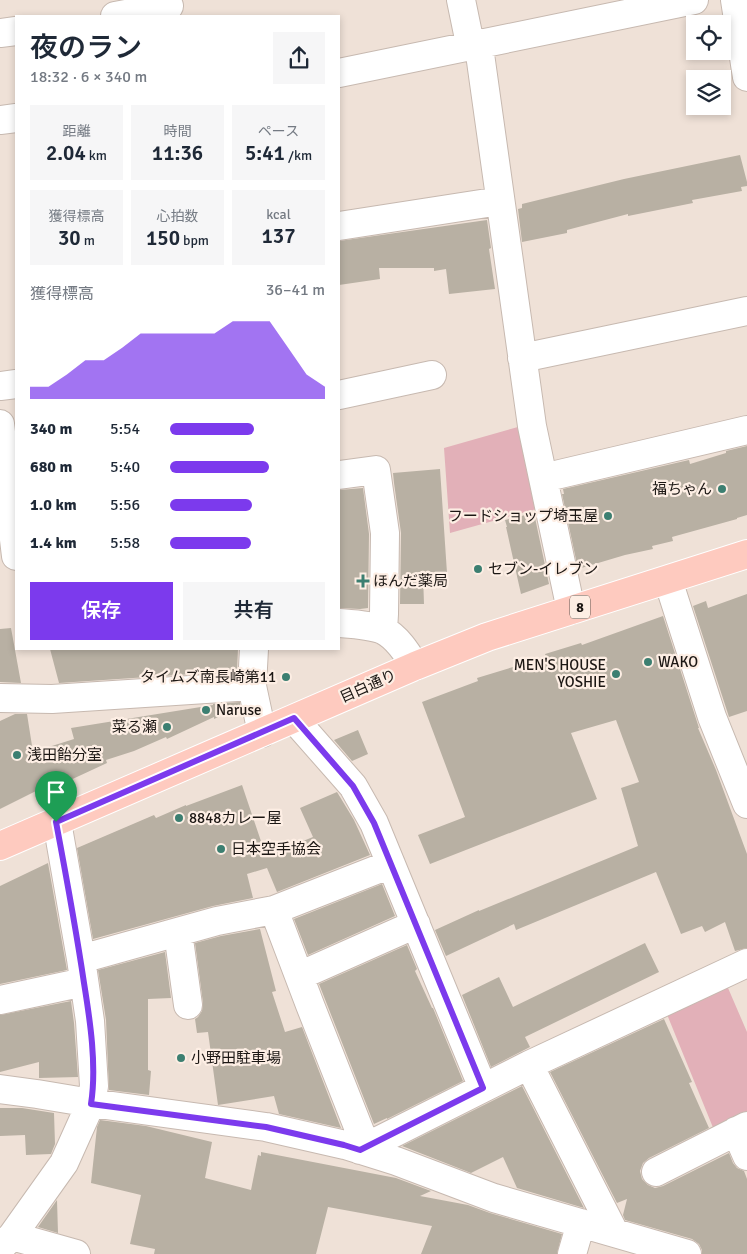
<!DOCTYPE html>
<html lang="ja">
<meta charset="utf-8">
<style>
:root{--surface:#fff;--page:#f6f6f7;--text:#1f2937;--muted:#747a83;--accent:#7c3aed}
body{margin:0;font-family:Signika,"Noto Sans JP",sans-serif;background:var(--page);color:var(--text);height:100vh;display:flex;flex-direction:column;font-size:19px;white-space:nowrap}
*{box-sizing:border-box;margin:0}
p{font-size:16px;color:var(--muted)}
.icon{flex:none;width:28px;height:28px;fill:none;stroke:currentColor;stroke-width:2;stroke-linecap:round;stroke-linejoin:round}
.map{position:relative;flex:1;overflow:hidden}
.details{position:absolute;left:15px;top:15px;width:325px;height:635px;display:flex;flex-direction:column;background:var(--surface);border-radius:0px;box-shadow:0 2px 8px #0003}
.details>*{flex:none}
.fabs{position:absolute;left:686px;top:15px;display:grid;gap:10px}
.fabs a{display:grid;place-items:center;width:45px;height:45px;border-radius:0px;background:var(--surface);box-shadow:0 2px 8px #0003;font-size:25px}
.pin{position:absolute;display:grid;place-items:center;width:42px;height:42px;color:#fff;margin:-51px -21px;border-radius:50% 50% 50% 0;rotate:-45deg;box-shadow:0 0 5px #0007}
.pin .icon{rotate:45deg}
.round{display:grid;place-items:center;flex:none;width:52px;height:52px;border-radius:0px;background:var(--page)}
.head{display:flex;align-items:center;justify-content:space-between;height:85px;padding:0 15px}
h1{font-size:28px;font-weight:600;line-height:38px}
.stats{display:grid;grid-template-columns:repeat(3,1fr);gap:8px;height:85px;padding:5px 15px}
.stats div{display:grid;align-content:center;border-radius:0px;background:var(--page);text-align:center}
.stats b{font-size:21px;font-weight:600}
.stats small{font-size:14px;font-weight:400}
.stats p{font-size:14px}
.chart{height:140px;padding:10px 15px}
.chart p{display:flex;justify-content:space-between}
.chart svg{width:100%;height:90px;margin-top:5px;fill:var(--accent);opacity:.7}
.primary-button{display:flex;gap:10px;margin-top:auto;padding:10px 15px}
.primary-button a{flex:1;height:58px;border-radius:0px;background:var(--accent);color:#fff;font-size:20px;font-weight:600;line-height:58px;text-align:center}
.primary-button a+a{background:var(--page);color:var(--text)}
ul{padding:0 15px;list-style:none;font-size:16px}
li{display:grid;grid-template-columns:80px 60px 1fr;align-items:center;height:38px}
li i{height:12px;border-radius:6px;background:var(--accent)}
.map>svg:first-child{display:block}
.green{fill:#e2b0b8}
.building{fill:#b8b0a3}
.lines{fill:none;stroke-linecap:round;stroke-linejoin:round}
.minor-casing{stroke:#c7b9b0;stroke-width:30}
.major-casing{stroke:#fff;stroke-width:30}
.minor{stroke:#fff;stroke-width:28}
.major{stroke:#fecabf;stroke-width:28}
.route-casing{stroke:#fff;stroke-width:10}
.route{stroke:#7c3aed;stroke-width:6}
.poi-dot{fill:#3c7f71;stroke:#fdeee4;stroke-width:2}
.labels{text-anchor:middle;stroke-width:4.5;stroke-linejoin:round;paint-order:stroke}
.shield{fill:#fdeee4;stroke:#605852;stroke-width:1}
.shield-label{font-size:14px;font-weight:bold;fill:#1c1714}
.poi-label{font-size:15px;fill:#1c1714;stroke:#fdeee4;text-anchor:start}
.street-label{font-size:15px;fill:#1c1714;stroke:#fdeee4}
</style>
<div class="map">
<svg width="747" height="1254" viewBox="0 0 747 1254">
<rect width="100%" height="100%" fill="#efe1d7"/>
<path class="green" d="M 525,425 L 540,508 L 450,533 L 444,448 Z
M 725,981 L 747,1032 L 747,1116 L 714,1130 L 664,1007 Z"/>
<path class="building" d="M 740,155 L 747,182 L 747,186 L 741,187 L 742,191 L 692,200 L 693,203 L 628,216 L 628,214 L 567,230 L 567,233 L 522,242 L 518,209 L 522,208 L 522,204 L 624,179 Z
M 487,220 L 491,248 L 489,249 L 495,289 L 449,294 L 446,269 L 434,271 L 434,268 L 379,268 L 380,279 L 339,285 L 339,241 Z
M 747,446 L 747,515 L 737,518 L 737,519 L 672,537 L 673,541 L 652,546 L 653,549 L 625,555 L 578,569 L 562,494 L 564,494 L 563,489 L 689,460 L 690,464 L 726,453 L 726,451 Z
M 440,469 L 447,573 L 423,575 L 424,604 L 400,604 L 401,533 L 394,483 L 393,473 Z
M 363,488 L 369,534 L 368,608 L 360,609 L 339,608 L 339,490 Z
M 534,513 L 549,584 L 521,594 L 506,527 L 507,527 L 505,520 Z
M 747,594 L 747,711 L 729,717 L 693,606 L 706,601 L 708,608 Z
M 663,616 L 699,728 L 698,728 L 716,770 L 747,854 L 747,948 L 735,951 L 725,922 L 705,932 L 702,926 L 681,934 L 656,872 L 516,930 L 514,924 L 446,956 L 435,930 L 479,910 L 479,911 L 638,846 L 621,788 L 639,782 L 616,720 L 571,733 L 597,799 L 430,864 L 418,835 L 465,817 L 422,702 L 478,681 L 477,678 L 546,657 L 545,654 L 581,643 L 582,645 Z
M 11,628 L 21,683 L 0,682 L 0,629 Z
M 50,649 L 238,649 L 237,671 L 59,683 Z
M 240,702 L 240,707 L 214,719 L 214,717 L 167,739 L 166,737 L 134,751 L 106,760 L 107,763 L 51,789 L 50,784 L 0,809 L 0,721 L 15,714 L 27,714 L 33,752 L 74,739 L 71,728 L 213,705 L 213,704 Z
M 358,730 L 368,754 L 352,761 L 334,740 Z
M 242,785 L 266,856 L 313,837 L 300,808 L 337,792 L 354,820 L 370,855 L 277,892 L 267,868 L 247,874 L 253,898 L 213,906 L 93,939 L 77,848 L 154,815 L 156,818 L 186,805 L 186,806 Z
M 48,863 L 67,970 L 0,984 L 0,886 Z
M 382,884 L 395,916 L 308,955 L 294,919 Z
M 260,929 L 276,991 L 272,992 L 285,1032 L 302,1027 L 341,1128 L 279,1114 L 274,1096 L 218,1105 L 208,1032 L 197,1033 L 195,1019 L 198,1017 L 202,1011 L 203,1003 L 195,943 L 221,936 Z
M 645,943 L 659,972 L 525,1037 L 530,1047 L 491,1067 L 462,995 L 499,977 L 513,1007 Z
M 407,945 L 417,969 L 415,971 L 432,1008 L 433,1008 L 463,1081 L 387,1119 L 387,1118 L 374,1124 L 319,984 Z
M 165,952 L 171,998 L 148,999 L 148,1070 L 151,1071 L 149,1095 L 109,1090 L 106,1020 L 98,970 Z
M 71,1001 L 74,1023 L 78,1077 L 39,1078 L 39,1062 L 0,1072 L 0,1015 Z
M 664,1019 L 692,1082 L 689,1083 L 709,1128 L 649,1158 L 643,1163 L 640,1171 L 642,1179 L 648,1185 L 655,1188 L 663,1186 L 729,1153 L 733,1163 L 737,1168 L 744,1171 L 747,1179 L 747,1254 L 702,1254 L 702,1250 L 699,1244 L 692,1239 L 625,1220 L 623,1215 L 627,1199 L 617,1203 L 550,1072 Z
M 522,1086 L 584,1208 L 517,1188 L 503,1157 L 471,1173 L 402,1146 Z
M 0,1108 L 22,1108 L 54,1113 L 55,1144 L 51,1154 L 26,1155 L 25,1135 L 0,1136 Z
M 100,1120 L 146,1126 L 212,1142 L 205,1178 L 251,1190 L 258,1155 L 261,1156 L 261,1152 L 396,1178 L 431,1191 L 420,1196 L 468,1205 L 490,1213 L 562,1234 L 557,1254 L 421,1254 L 432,1226 L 328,1207 L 316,1254 L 154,1254 L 155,1249 L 130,1244 L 141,1195 L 91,1183 L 97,1127 Z
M 57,1200 L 58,1233 L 38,1227 Z"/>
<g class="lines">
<g class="minor-casing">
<path id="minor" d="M 461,0 L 468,34 L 476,45 L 480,54 L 532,426 L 571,610
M 735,0 L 747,77
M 115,16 L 169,6
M 0,33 L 16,31
M 339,73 L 694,0
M 0,120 L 16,118
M 339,226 L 500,201
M 522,358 L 747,311
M 0,386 L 16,384
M 339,395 L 432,375
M 0,424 L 16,556
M 339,475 L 376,470 L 385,533 L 384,614 L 383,630
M 543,478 L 747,430
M 668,580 L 712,717 L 747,804
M 339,623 C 352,624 371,625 383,630 C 397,637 407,653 415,666
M 254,649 L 252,686 L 262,733
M 0,698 L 52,699 L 252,686
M 294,719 L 353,786 L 374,823 L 483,1088
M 274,910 L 310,1005 L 366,1147
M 178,932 L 188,1005
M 81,959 L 217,921 L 274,910 L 391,864
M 299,976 L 416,924
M 0,1000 L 84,982
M 529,1065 L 614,1232
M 0,1089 L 37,1094 L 91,1103 L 266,1127 L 345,1145 L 396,1161 L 494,1198 L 687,1254
M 736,1131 L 747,1156
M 360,1150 L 529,1065 L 747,963
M 656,1172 L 747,1126
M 12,1236 L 76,1254
M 0,1248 L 12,1236 L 64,1163 L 91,1103 L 94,1086 L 90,1021 L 81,959 L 57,822
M 572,1254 L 581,1223"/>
</g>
<g class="major-casing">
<path id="major" d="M 0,846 L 415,666 L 487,637 L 747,554"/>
</g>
<use href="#minor" class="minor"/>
<use href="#major" class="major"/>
</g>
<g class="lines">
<g class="route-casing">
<path id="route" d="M 294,718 L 353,786 L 374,823 L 483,1088 L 360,1150 L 344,1145 L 266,1127 L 91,1104 C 97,1066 90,1020 84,983 C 76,929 66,875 56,822 Z"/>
</g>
<use href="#route" class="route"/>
</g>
<g class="poi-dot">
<circle cx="722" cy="489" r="5"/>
<circle cx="608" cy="516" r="5"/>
<circle cx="478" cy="569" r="5"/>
<path d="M360.5 573.5h5v5h5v5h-5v5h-5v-5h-5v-5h5z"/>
<circle cx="648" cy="662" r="5"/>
<circle cx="616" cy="674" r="5"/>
<circle cx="286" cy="677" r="5"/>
<circle cx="206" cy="710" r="5"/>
<circle cx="167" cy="727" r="5"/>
<circle cx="17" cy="755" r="5"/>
<circle cx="179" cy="818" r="5"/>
<circle cx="221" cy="849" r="5"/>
<circle cx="181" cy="1058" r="5"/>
</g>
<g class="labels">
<rect class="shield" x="570" y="595.5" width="20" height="23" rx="4"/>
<g class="shield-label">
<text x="580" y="612">8</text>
</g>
<g class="poi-label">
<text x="712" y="494" text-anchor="end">福ちゃん</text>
<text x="598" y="521" text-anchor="end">フードショップ埼玉屋</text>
<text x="488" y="574">セブン-イレブン</text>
<text x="373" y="586">ほんだ薬局</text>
<text x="658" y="667">WAKO</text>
<text x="606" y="670" text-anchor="end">MEN'S HOUSE<tspan x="606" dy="17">YOSHIE</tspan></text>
<text x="276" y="682" text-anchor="end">タイムズ南長崎第11</text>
<text x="216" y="715">Naruse</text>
<text x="157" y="732" text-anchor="end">菜る瀬</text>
<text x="27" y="760">浅田飴分室</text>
<text x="189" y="823">8848カレー屋</text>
<text x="231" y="854">日本空手協会</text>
<text x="191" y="1063">小野田駐車場</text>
</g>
<g class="street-label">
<text transform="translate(368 686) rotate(-24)" y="5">目白通り</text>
</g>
</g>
</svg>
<div class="fabs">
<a><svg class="icon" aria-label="locate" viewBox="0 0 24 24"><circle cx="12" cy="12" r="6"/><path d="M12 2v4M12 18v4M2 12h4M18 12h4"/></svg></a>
<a><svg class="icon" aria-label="layers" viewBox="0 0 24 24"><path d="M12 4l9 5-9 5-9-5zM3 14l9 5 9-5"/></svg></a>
</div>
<div class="pin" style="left:56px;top:822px;background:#1e9e55"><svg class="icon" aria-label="arrive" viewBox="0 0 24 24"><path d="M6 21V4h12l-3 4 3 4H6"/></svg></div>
<section class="details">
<div class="head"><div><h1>夜のラン</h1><p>18:32 · 6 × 340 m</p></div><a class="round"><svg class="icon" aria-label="share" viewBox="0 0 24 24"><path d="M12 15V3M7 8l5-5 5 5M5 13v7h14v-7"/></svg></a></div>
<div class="stats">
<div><p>距離</p><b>2.04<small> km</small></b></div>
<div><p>時間</p><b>11:36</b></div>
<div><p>ペース</p><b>5:41<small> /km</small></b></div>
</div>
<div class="stats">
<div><p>獲得標高</p><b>30<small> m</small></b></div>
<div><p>心拍数</p><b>150<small> bpm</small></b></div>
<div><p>kcal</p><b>137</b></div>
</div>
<div class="chart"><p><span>獲得標高</span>36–41 m</p>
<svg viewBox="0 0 160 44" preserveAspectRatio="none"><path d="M0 44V38L10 38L20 32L30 25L40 25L50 19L60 12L70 12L80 12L90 12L100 12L110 6L120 6L130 6L140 19L150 32L160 38V44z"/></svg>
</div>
<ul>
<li><b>340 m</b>5:54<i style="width:54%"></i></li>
<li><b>680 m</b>5:40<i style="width:64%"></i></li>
<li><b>1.0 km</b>5:56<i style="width:53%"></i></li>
<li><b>1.4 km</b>5:58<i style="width:52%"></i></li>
</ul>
<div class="primary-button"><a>保存</a><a>共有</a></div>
</section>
</div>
